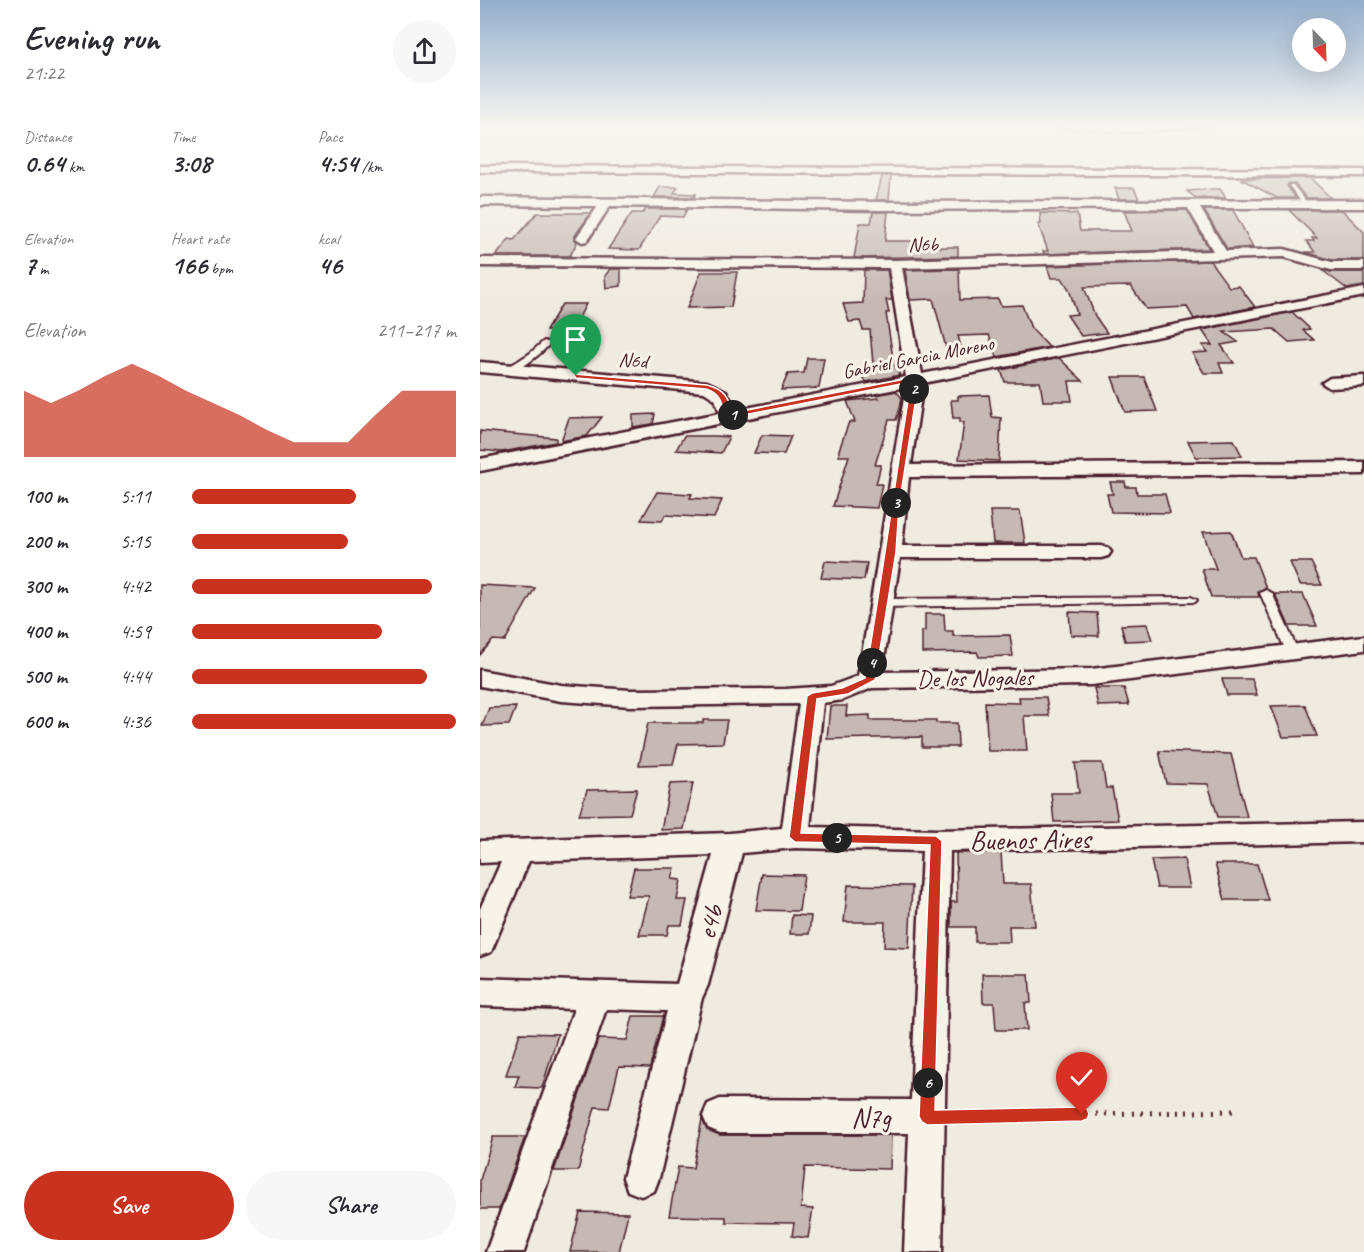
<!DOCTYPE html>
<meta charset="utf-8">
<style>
:root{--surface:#fff;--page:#f7f7f7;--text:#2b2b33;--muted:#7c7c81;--accent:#c8321e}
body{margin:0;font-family:Caveat,sans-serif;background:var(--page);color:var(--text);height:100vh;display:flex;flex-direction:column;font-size:22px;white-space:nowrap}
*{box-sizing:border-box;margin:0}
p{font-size:20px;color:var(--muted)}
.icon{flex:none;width:33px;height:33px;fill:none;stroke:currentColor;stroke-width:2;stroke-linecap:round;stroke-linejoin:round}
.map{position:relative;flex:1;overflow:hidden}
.details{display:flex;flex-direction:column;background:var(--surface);width:480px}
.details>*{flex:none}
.needle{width:39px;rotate:157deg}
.tools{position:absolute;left:812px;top:18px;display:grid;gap:12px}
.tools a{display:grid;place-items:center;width:54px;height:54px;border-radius:50%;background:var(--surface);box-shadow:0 6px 24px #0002;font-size:30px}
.pin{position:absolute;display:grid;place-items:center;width:51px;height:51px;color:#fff;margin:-62px -26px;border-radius:50% 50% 50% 0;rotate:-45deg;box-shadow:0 0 6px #0007}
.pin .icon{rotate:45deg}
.km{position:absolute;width:30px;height:30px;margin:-15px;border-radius:50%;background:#222;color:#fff;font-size:16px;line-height:30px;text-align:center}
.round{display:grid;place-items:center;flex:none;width:63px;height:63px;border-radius:32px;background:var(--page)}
.overview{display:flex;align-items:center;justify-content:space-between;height:102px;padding:0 24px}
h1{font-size:33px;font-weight:700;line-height:45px}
.stats{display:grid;grid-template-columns:repeat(3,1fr);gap:9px;height:102px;padding:6px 24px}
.stats div{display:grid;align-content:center}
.stats b{font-size:26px;font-weight:700}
.stats small{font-size:16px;font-weight:400}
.stats p{font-size:16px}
.chart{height:168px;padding:12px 24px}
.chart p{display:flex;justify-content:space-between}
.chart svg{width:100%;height:108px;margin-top:6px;fill:var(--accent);opacity:.7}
.cta{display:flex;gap:12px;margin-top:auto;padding:12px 24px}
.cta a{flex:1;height:69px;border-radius:36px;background:var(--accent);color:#fff;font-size:24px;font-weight:700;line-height:69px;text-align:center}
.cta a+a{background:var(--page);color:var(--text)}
ul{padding:0 24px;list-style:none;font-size:20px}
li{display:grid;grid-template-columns:96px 72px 1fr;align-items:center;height:45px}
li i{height:15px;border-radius:8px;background:var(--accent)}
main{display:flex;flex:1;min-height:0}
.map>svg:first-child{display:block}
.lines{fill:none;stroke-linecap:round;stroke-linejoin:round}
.stream{stroke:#8b6f72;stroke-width:3}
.building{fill:#c6b8b3;stroke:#4a1f2b;stroke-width:1.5}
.lane-casing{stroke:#4a1f2b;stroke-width:4}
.street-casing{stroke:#4a1f2b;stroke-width:5}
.path{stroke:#4a1f2b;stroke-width:5;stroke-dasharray:2 7;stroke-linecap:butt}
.lane{fill:#f7f3e8;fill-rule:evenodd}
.street{fill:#f7f3e8;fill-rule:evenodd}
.route{fill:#c8321e;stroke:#fff;stroke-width:1.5}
.labels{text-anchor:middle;stroke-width:6;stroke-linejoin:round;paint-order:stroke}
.far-street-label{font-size:20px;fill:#4a1f2b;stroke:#f7f3e8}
.street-label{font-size:24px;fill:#4a1f2b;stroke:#f7f3e8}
.near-street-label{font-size:28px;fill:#4a1f2b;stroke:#f7f3e8}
</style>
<main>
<section class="details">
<div class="overview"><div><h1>Evening run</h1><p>21:22</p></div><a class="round"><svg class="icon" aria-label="share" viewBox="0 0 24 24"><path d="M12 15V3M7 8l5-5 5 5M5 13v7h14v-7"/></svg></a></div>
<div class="stats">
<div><p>Distance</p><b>0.64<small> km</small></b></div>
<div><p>Time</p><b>3:08</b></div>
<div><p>Pace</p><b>4:54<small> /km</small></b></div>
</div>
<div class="stats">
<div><p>Elevation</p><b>7<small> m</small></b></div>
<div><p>Heart rate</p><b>166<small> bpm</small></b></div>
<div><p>kcal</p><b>46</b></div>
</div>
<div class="chart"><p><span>Elevation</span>211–217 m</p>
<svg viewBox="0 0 160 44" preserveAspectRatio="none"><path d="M0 44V17L10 22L20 17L30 11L40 6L50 11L60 17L70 22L80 27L90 33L100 38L110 38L120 38L130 27L140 17L150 17L160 17V44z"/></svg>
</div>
<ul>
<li><b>100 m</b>5:11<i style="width:62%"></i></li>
<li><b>200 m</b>5:15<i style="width:59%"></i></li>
<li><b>300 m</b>4:42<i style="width:91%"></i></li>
<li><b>400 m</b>4:59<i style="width:72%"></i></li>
<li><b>500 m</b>4:44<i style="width:89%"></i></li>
<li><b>600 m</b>4:36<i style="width:100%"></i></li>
</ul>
<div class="cta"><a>Save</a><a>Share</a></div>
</section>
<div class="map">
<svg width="884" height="1252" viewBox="0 0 884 1252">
<rect width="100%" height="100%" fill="#f0ebe0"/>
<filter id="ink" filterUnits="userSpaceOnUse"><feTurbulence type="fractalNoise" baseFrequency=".0167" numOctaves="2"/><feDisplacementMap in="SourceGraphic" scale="12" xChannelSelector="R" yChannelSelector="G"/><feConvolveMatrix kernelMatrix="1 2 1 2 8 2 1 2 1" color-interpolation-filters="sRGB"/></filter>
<g filter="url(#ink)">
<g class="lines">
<path class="stream" d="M 551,126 L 652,133 L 740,126"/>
</g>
<path class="building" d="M 402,176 L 411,176 L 409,200 L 396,200 Z
M 821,178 L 830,178 L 851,198 L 826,198 L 815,184 L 809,183 L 807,186 L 816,198 L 797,198 L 761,179 Z
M 180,187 L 198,187 L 194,193 L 216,194 L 214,197 L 174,197 Z
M 635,188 L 654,188 L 659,199 L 639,199 Z
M 733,189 L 740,189 L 746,198 L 716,198 L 707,191 Z
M 166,209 L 207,209 L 203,217 L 180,216 L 159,250 L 128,249 L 152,213 L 163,213 Z
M 707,210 L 729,249 L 564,254 L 563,251 L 568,251 L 558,224 L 561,224 L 560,213 L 597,214 L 600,231 L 652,231 L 644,211 Z
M 724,210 L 753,210 L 773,247 L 747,249 Z
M 809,210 L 862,210 L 884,232 L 884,260 L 852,260 L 825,252 L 835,252 L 826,241 L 834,241 L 832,238 L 837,238 Z
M 393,212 L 408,212 L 405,241 L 434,241 L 434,247 L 478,247 L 478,256 L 374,258 L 380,223 L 391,223 Z
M 57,213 L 111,213 L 94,237 L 97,242 L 90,256 L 16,256 L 29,239 L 34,240 Z
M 730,261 L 749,287 L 759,286 L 775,307 L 714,319 L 707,307 L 666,309 L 651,286 L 604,287 L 615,316 L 627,333 L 601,336 L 587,315 L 597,314 L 589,289 L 582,278 L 571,278 L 567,266 Z
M 130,269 L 141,269 L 141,286 L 126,288 L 125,276 Z
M 479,269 L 480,300 L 518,299 L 521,306 L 542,305 L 551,328 L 569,347 L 517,357 L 509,335 L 478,336 L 483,354 L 468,355 L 453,299 L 430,300 L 425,270 Z
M 384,270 L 407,270 L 412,300 L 406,300 L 409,313 L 406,313 L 414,365 L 420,375 L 386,382 L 379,370 L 395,368 L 398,371 L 393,364 L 390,330 L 383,330 L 380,321 L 369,322 L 363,304 L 383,303 Z
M 842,270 L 851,272 L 884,272 L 884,286 L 867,289 Z
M 221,272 L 257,272 L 251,307 L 207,308 Z
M 82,304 L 106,304 L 92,331 L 66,331 Z
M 812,312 L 830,329 L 823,330 L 834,340 L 809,342 L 794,329 L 744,332 L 758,342 L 741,345 L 754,363 L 739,363 L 743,373 L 724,373 L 712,353 L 727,352 L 722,345 L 732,345 L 722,330 Z
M 327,358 L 344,358 L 339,388 L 301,390 L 308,374 L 324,373 Z
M 579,358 L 603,381 L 589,381 L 592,401 L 563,401 L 560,382 L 525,382 L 521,370 Z
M 632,377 L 664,377 L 677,411 L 645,412 Z
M 416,391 L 422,398 L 420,408 L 416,420 L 409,420 L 395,465 L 401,465 L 396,484 L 402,484 L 397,508 L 353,506 L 369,456 L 359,456 L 359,450 L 369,422 L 375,422 L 367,401 L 399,398 L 396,395 Z
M 509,395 L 512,417 L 521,418 L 519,461 L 479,459 L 484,422 L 480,422 L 480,418 L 473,418 L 471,400 L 478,400 L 478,396 Z
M 175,414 L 173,424 L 153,427 L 153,415 Z
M 122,417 L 107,436 L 81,441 L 89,418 Z
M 0,431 L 76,438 L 76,442 L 22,452 L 0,450 Z
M 282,435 L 311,436 L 304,454 L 274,453 Z
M 204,436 L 235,436 L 249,437 L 241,453 L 196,450 Z
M 754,440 L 762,456 L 716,457 L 708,441 Z
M 630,482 L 645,482 L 646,487 L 656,487 L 657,494 L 685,494 L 690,513 L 631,512 L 627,494 L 633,494 Z
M 177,492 L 212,494 L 210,498 L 242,500 L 234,518 L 185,515 L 182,521 L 161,520 Z
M 510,511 L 540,511 L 545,543 L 513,543 Z
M 751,531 L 761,557 L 774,557 L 786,588 L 778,592 L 779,597 L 731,597 L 722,569 L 736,569 L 723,532 Z
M 345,561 L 387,563 L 384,580 L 341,578 Z
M 810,562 L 831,562 L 842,585 L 820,585 Z
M 0,585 L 55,588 L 25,641 L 13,640 L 0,655 Z
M 795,594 L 823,594 L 837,626 L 809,626 Z
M 589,612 L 617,613 L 619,636 L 591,635 Z
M 445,614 L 464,614 L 465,631 L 473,631 L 473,636 L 530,635 L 533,656 L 499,657 L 497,652 L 442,653 L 442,631 L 445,631 Z
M 667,624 L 672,640 L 645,641 L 641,625 Z
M 742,679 L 772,679 L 777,695 L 747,695 Z
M 614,688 L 644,688 L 649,705 L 618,706 Z
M 539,697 L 566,697 L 569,716 L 544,716 L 547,751 L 508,751 L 505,702 L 540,703 Z
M 825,705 L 837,736 L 803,737 L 791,706 Z
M 350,706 L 367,706 L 366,716 L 390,715 L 390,720 L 456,720 L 456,723 L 477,723 L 478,747 L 442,747 L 442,737 L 347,739 Z
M 36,707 L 29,725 L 2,726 L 9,708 Z
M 223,720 L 247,720 L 243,743 L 198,744 L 193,764 L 159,765 L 168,723 L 223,723 Z
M 679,751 L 751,754 L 767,817 L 738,817 L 728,784 L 686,783 Z
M 595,763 L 622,763 L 626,788 L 632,788 L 638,820 L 574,822 L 571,793 L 599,793 Z
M 213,783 L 204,829 L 181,830 L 190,784 Z
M 157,789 L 150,814 L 99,815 L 107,790 Z
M 521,852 L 523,884 L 551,884 L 555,926 L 529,926 L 530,942 L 495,942 L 495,927 L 471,927 L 471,902 L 477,902 L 476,853 Z
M 704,859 L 710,888 L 677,888 L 671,860 Z
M 735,864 L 777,864 L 788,900 L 745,900 Z
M 154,868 L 195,868 L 192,879 L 201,880 L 197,900 L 207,900 L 202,925 L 189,925 L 187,935 L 159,935 L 169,896 L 147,896 Z
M 282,874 L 324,875 L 319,911 L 276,910 Z
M 368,885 L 432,886 L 429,948 L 404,947 L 405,922 L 364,922 Z
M 312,915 L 331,916 L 329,934 L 310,934 Z
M 502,974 L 549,974 L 551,1003 L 545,1003 L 547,1030 L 516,1030 L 514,1003 L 503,1003 Z
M 153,1016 L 183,1016 L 170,1068 L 139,1067 L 129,1108 L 115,1107 L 98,1171 L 74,1171 L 118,1039 L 147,1040 Z
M 40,1033 L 78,1034 L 62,1088 L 35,1087 L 39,1075 L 26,1075 Z
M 222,1119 L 227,1130 L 240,1135 L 411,1135 L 410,1169 L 325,1167 L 321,1208 L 333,1209 L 328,1238 L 312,1236 L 314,1223 L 246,1222 L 246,1217 L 189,1216 L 198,1167 L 213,1168 Z
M 13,1137 L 45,1137 L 19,1209 L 0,1209 L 0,1180 Z
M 100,1212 L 148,1213 L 139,1252 L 90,1252 Z"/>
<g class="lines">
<g class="lane-casing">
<path id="lane" d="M 809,185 L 813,185 L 828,204 L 828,206 L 824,206 Z
M 64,341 L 71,343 C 62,352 40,373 27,372 L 27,368 L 49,354 Z
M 786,590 L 792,593 L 818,651 L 816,654 L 808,654 L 806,651 L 780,593 Z
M 711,597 L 717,600 L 715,602 L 401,607 L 395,603 L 401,599 Z"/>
</g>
<g class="street-casing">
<path id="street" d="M 0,166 L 884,170 L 884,176 L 0,172 Z
M 0,197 L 399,202 L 884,200 L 884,208 L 720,208 L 746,251 L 804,249 L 852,262 L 884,262 L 884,270 L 851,270 L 804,257 L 422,268 L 442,374 L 884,288 L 884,296 L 443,383 L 431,465 L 884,462 L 884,474 L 429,477 L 422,546 L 621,546 L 628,548 L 631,552 L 628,556 L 621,558 L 420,558 L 402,672 L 611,669 L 884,636 L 884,650 L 611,685 L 392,688 L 363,700 L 343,703 L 330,827 L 456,830 L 884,822 L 884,842 L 470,851 L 462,1252 L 424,1252 L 429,1133 L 240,1133 L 228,1128 L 223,1116 L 228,1104 L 240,1099 L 431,1100 L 442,851 L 315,848 L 262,853 L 228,985 L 222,998 L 179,1178 L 174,1191 L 161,1196 L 148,1191 L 143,1178 L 187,1011 L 126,1009 L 44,1252 L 6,1252 L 94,1009 L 0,1006 L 0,978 L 197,984 L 233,855 L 49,861 L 11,952 L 0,956 L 0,909 L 21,862 L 0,863 L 0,841 L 250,833 L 302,828 L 319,704 L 150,706 L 81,701 L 0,686 L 0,670 L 81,685 L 150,690 L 306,689 L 351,686 L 378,676 C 396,579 409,483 426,387 L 0,471 L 0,459 L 240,413 L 235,399 L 224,392 L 0,372 L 0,362 L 227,382 L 246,391 L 256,410 L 426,377 L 409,268 L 0,266 L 0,258 L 415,260 L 733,251 L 708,208 L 399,210 L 130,206 L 107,241 L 102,242 L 96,238 L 118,206 L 0,205 Z
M 884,376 L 884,386 L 850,388 L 842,383 L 850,378 Z"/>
</g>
<path class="path" d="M 472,1117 L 757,1111"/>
<use href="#lane" class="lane"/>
<use href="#street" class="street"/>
</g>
</g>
<linearGradient id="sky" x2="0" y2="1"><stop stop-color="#94aecc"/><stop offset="0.42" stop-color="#f8f6f1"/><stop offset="1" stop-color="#f8f6f1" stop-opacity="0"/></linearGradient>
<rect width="884" height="302" fill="url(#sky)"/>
<path class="route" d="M 93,374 L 227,385 C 243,389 249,397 252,413 L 435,377 L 439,379 L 419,506 L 416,552 L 395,680 L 368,694 L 337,699 L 321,833 L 456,836 L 462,841 L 455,1110 L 602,1107 L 607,1109 L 609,1114 L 607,1119 L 602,1121 L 447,1125 L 442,1122 L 439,1117 L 450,845 L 315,842 L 309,837 L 327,696 L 332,693 L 362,688 L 385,678 C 402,579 415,481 431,382 L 249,418 L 245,416 C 242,403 240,393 226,389 L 96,378 Z"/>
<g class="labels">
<g class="far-street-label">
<text transform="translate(443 244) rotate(-1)" y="7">N6b</text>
<text transform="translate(438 357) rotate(-11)" y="7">Gabriel Garcia Moreno</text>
<text transform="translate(153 360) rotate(5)" y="7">N6d</text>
</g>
<g class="street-label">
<text transform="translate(495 678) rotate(-1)" y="8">De los Nogales</text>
</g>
<g class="near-street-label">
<text transform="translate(550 839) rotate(-1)" y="10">Buenos Aires</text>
<text transform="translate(229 922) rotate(-75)" y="10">e4b</text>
<text x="391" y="1127">N7g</text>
</g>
</g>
</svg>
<div class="tools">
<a><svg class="needle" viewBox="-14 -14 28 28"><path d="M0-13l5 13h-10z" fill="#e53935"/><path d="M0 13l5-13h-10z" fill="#7c7c81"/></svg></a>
</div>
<div class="pin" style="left:96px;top:376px;background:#1e9e55"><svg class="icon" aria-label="arrive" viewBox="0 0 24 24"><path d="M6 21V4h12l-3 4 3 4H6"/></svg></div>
<div class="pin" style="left:602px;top:1114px;background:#d93025"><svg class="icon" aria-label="check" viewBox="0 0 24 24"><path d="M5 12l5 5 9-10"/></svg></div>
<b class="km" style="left:253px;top:415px">1</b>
<b class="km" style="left:434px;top:389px">2</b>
<b class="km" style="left:416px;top:503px">3</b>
<b class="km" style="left:392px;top:663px">4</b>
<b class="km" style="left:357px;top:838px">5</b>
<b class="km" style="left:448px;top:1083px">6</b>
</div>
</main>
